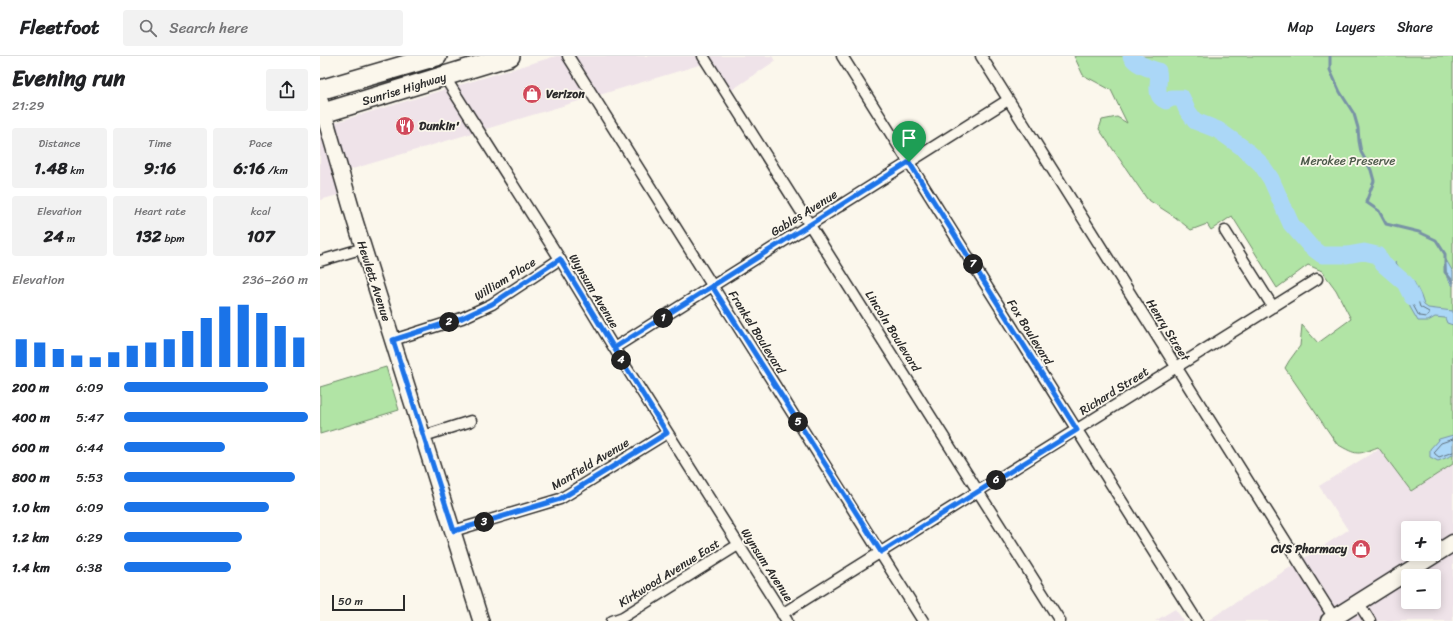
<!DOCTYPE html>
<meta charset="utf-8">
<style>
:root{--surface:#fff;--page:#f2f2f2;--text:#202124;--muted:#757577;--line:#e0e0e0;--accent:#1a73e8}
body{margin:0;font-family:Sriracha,sans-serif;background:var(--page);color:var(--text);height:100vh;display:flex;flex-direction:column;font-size:15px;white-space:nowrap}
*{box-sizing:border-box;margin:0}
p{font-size:13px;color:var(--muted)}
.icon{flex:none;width:22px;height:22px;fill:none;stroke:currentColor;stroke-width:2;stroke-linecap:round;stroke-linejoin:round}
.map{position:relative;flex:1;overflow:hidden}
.details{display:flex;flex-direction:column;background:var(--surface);width:320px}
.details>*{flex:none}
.tools{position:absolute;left:1081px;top:465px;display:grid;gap:8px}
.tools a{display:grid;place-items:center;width:40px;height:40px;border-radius:4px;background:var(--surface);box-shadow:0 2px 10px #0003;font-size:20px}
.scale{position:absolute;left:12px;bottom:10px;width:73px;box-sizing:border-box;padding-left:4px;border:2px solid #2b2b2b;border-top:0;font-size:11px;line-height:14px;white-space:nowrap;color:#2b2b2b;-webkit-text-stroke:3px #fbf7ec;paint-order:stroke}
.pin{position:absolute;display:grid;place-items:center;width:34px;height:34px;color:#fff;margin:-41px -17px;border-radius:50% 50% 50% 0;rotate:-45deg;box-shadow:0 0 4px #0007}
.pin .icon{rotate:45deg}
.km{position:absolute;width:20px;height:20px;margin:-10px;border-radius:50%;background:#222;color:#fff;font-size:11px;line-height:20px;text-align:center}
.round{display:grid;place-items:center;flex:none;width:42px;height:42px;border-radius:4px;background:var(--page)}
.headline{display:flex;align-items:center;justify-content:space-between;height:68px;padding:0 12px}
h1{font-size:22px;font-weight:800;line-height:30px}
.figures{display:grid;grid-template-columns:repeat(3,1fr);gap:6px;height:68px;padding:4px 12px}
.figures div{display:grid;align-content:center;border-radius:4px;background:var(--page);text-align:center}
.figures b{font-size:17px;font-weight:800}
.figures small{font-size:11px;font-weight:400}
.figures p{font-size:11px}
.chart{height:112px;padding:8px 12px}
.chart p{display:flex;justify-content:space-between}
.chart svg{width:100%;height:72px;margin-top:4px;stroke:var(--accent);stroke-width:6}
ul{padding:0 12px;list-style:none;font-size:13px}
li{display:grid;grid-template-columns:64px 48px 1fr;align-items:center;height:30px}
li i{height:10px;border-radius:5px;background:var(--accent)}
header{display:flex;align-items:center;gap:24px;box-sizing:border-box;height:56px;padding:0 20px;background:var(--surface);border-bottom:1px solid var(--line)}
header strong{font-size:19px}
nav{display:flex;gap:22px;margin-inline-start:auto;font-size:14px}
.search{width:280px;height:36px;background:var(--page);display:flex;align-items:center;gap:10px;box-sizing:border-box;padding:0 14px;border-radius:4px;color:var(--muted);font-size:15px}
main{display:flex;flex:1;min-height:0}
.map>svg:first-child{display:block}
.built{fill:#efe3e9;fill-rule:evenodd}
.green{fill:#b1e4a5;stroke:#6e8868}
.water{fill:#abd7f7;stroke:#7892a5}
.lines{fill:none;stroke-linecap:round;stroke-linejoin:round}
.shore{stroke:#5e707d;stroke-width:1}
.stream{stroke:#7892a5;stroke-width:3}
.river{stroke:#abd7f7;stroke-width:17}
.street-casing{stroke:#2b2b2b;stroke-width:13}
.secondary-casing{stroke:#2b2b2b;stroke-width:18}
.primary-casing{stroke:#2b2b2b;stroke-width:19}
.highway-casing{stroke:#2b2b2b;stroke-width:22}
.street{stroke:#fbf7ec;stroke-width:10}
.secondary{stroke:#fbf7ec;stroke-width:15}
.primary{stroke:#fbf7ec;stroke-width:16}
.highway{stroke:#fbf7ec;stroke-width:19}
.route-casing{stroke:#fff;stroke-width:8}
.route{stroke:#1a73e8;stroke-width:5}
.labels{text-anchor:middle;stroke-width:3.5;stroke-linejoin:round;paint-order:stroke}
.street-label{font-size:12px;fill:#2b2b2b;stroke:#fbf7ec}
.poi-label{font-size:12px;font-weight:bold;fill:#2b2b2b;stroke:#fbf7ec;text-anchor:start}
.park-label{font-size:12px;fill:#4c594a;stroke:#fbf7ec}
</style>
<header>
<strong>Fleetfoot</strong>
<div class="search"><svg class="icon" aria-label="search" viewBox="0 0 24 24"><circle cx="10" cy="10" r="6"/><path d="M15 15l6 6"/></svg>Search here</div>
<nav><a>Map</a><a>Layers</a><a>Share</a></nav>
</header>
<main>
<section class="details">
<div class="headline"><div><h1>Evening run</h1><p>21:29</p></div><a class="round"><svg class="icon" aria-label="share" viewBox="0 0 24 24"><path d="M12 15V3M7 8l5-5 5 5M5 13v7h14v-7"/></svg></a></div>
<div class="figures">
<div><p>Distance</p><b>1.48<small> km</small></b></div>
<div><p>Time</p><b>9:16</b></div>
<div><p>Pace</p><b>6:16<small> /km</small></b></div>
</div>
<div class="figures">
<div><p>Elevation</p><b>24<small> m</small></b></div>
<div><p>Heart rate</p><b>132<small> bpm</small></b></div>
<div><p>kcal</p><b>107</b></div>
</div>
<div class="chart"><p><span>Elevation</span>236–260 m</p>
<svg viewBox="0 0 160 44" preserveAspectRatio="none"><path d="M5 44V27M15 44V29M25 44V33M35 44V37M45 44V38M55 44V35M65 44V31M75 44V29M85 44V27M95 44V22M105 44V14M115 44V7M125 44V6M135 44V11M145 44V19M155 44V26"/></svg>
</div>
<ul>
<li><b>200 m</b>6:09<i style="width:78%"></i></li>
<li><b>400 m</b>5:47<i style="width:100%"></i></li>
<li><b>600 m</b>6:44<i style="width:55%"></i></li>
<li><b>800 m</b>5:53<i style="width:93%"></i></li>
<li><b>1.0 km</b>6:09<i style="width:79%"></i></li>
<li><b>1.2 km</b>6:29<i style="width:64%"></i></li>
<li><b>1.4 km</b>6:38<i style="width:58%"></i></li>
</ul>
</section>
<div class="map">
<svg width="1133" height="565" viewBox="0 0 1133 565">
<rect width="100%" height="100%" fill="#fbf7ec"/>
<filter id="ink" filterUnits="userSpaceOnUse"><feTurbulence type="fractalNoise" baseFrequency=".025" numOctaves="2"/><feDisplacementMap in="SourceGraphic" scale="8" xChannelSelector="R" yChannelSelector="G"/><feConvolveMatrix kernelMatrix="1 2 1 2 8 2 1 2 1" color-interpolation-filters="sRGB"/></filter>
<g filter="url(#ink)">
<path class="built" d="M 236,0 L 452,0 L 455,5 L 406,38 L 386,7 L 19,117 L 25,137 L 0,144 L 0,71 Z
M 1060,392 L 1091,435 L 1133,408 L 1133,565 L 887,565 L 1028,474 L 999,430 ZM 1088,472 L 1114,472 L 1114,498 L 1088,498 ZM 1088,520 L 1114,520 L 1114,546 L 1088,546 Z
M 855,553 L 864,565 L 835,565 Z"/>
<path class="green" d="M 754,0 L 1133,0 L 1133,408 L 1091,435 L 1058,391 C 1037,399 1038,400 1017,388 L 965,312 L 969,305 L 980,290 L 982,269 L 998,287 L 1031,263 L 1016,234 L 1002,215 L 988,209 L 957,232 L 912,160 L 891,174 L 887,168 L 871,174 L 855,161 L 827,143 L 779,73 L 782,64 L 797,61 L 807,67 L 791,34 L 763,19 Z
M 66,311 L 79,354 L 0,378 L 0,331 Z"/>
<path class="water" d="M 1125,202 L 1133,216 L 1133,230 L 1127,222 Z
M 1075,205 L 1083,218 L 1094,226 L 1101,240 L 1104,249 L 1108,252 L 1133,255 L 1133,269 L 1127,267 L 1125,262 L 1115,261 L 1108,265 L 1098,265 L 1090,251 L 1088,240 L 1077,218 Z
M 1133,379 L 1133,399 L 1118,405 L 1110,401 L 1110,393 L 1119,383 Z"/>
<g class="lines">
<path class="shore" d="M 1094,237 L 1097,241 L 1100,251 L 1109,256 L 1109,259 L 1106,261 L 1099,260 L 1093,249 L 1092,239 Z
M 1133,383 L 1121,387 L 1114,395 L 1115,398 L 1119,401 L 1133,396"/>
<path class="stream" d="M 1010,0 L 1010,14 L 1020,36 L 1034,58 L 1038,72 L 1039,85 L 1041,96 L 1051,114 L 1054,125 L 1046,146 L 1059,155 L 1066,168 L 1099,176 L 1116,184 L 1125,198 L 1125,216 L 1133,226"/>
<path class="river" d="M 811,0 C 816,9 828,12 838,15 C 841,26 832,39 846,45 L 852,42 L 862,42 L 867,54 L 875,65 L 898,74 L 926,94 L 941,108 L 951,123 L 971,168 L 990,190 L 1002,199 L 1027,199 L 1044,196 L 1057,199 L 1063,208 L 1085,227 L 1092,241"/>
<g class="street-casing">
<path id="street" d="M 248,0 L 603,565
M 383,0 L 740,565
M 522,0 L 877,565
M 661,0 L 1014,562
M 124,20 L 240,203 L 294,292 L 467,565
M 905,175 L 953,251
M 0,205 L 44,192
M 73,284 L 142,262 L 172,248 L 240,203
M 294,292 L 688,44
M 104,380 L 151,365
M 133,475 L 240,443 L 250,437 L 347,377
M 1038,546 L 1050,565
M 462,558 L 997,223
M 292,565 L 303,561 L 418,489"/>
</g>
<g class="secondary-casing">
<path id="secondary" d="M 0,44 L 35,165 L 161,565"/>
</g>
<g class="primary-casing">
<path id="primary" d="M 1009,565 L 1133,487"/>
</g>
<g class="highway-casing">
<path id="highway" d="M 0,34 L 117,0
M 0,58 L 190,0"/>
</g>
<use href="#street" class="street"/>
<use href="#secondary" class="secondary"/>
<use href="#primary" class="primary"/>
<use href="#highway" class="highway"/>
</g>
</g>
<g class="lines" filter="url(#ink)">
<g class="route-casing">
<path id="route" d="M 589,106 L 294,292 L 240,203 L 172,248 L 142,262 L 73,284 L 134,475 L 240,443 L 250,437 L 347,377 L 294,292 L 392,230 L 561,496 L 757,374 L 589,106"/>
</g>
<use href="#route" class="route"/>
</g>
<defs>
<g id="shop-disc" transform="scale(1)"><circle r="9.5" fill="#d1495b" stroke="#fbf7ec"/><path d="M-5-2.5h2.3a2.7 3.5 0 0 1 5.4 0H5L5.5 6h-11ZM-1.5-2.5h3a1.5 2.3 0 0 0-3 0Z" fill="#fff"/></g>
<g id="restaurant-disc" transform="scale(1)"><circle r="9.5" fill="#d1495b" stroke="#fbf7ec"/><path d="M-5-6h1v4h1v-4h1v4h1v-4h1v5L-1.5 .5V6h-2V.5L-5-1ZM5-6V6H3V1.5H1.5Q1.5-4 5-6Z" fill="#fff"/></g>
</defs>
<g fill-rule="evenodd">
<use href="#shop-disc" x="212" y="38"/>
<use href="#restaurant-disc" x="85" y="70"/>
<use href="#shop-disc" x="1041" y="493"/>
</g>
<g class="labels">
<g class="street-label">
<text transform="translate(84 33) rotate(-17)" y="4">Sunrise Highway</text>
<text transform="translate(484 157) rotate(-32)" y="4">Gables Avenue</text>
<text transform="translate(185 223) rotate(-32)" y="4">William Place</text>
<text transform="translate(54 225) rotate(72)" y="4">Hewlett Avenue</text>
<text transform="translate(274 235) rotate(59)" y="4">Wynsum Avenue</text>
<text transform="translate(848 274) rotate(58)" y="4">Henry Street</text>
<text transform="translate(573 275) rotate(58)" y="4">Lincoln Boulevard</text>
<text transform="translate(437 276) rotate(58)" y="4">Frankel Boulevard</text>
<text transform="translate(710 276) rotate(58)" y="4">Fox Boulevard</text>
<text transform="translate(794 335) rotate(-32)" y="4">Richard Street</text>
<text transform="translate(270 408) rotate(-31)" y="4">Manfield Avenue</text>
<text transform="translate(447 509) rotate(57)" y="4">Wynsum Avenue</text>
<text transform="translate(349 517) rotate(-32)" y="4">Kirkwood Avenue East</text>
</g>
<g class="poi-label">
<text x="226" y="42">Verizon</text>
<text x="99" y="74">Dunkin'</text>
<text x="1027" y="497" text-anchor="end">CVS Pharmacy</text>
</g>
<g class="park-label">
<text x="1028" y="109">Merokee Preserve</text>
</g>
</g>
</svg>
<div class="tools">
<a>+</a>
<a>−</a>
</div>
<div class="scale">50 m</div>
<div class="pin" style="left:589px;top:106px;background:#1e9e55"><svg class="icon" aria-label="arrive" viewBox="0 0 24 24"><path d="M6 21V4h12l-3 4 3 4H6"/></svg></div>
<b class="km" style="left:343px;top:262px">1</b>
<b class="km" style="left:129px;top:266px">2</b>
<b class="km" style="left:164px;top:466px">3</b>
<b class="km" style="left:301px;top:304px">4</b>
<b class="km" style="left:478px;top:366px">5</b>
<b class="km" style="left:676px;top:424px">6</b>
<b class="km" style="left:653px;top:208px">7</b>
</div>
</main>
